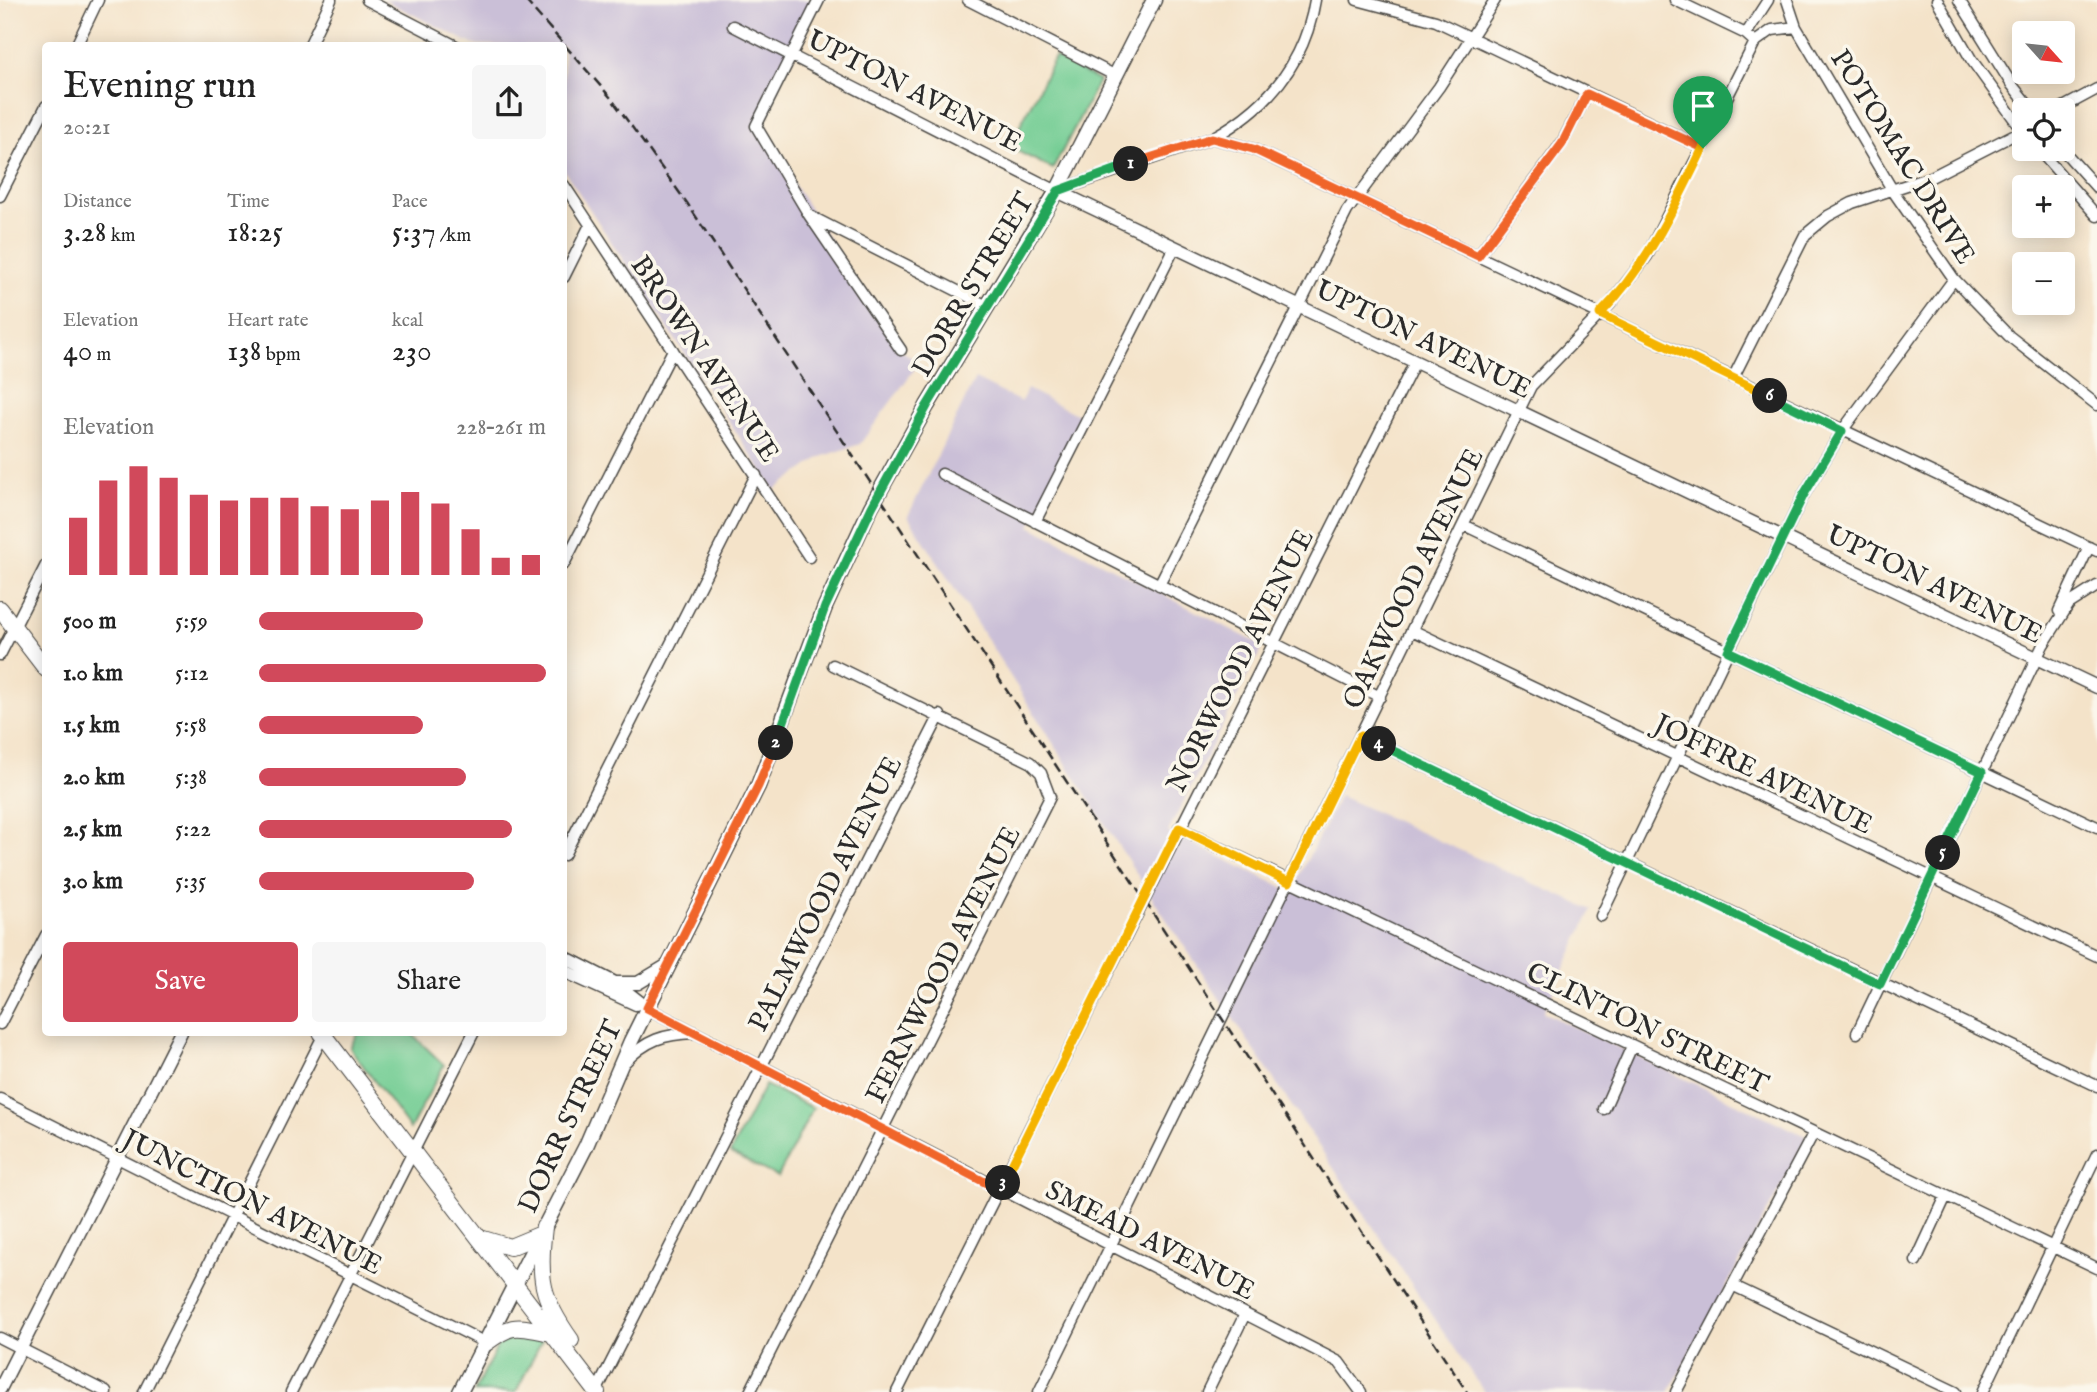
<!DOCTYPE html>
<meta charset="utf-8">
<style>
:root{--surface:#fff;--page:#f6f6f6;--text:#222;--muted:#767676;--accent:#d1495b}
body{margin:0;font-family:"IM FELL English",serif;background:var(--page);color:var(--text);height:100vh;display:flex;flex-direction:column;font-size:26px;white-space:nowrap}
*{box-sizing:border-box;margin:0}
p{font-size:23px;color:var(--muted)}
.icon{flex:none;width:38px;height:38px;fill:none;stroke:currentColor;stroke-width:2;stroke-linecap:round;stroke-linejoin:round}
.map{position:relative;flex:1;overflow:hidden}
.drawer{position:absolute;left:42px;top:42px;width:525px;height:994px;display:flex;flex-direction:column;background:var(--surface);border-radius:7px;box-shadow:0 4px 18px #0003}
.drawer>*{flex:none}
.needle{width:46px;rotate:117deg}
.controls{position:absolute;left:2012px;top:21px;display:grid;gap:14px}
.controls a{display:grid;place-items:center;width:63px;height:63px;border-radius:7px;background:var(--surface);box-shadow:0 4px 18px #0003;font-size:35px}
.pin{position:absolute;display:grid;place-items:center;width:60px;height:60px;color:#fff;margin:-72px -30px;border-radius:50% 50% 50% 0;rotate:-45deg;box-shadow:0 0 7px #0007}
.pin .icon{rotate:45deg}
.km{position:absolute;width:35px;height:35px;margin:-18px;border-radius:50%;background:#222;color:#fff;font-size:19px;line-height:35px;text-align:center}
.round{display:grid;place-items:center;flex:none;width:74px;height:74px;border-radius:7px;background:var(--page)}
.head{display:flex;align-items:center;justify-content:space-between;height:119px;padding:0 21px}
h1{font-size:38px;font-weight:600;line-height:52px}
.stats{display:grid;grid-template-columns:repeat(3,1fr);gap:10px;height:119px;padding:7px 21px}
.stats div{display:grid;align-content:center}
.stats b{font-size:30px;font-weight:600}
.stats small{font-size:19px;font-weight:400}
.stats p{font-size:19px}
.chart{height:196px;padding:14px 21px}
.chart p{display:flex;justify-content:space-between}
.chart svg{width:100%;height:126px;margin-top:7px;stroke:var(--accent);stroke-width:6}
.cta{display:flex;gap:14px;margin-top:auto;padding:14px 21px}
.cta a{flex:1;height:80px;border-radius:7px;background:var(--accent);color:#fff;font-size:28px;font-weight:600;line-height:80px;text-align:center}
.cta a+a{background:var(--page);color:var(--text)}
ul{padding:0 21px;list-style:none;font-size:23px}
li{display:grid;grid-template-columns:112px 84px 1fr;align-items:center;height:52px}
li i{height:18px;border-radius:9px;background:var(--accent)}
.map>svg:first-child{display:block}
.industrial{fill:#cabfd7}
.green{fill:#74cd94;stroke:#507c60;stroke-width:2}
.lines{fill:none;stroke-linecap:round;stroke-linejoin:round}
.minor-casing{stroke:#494743;stroke-width:13}
.tertiary-casing{stroke:#494743;stroke-width:15}
.secondary-casing{stroke:#494743;stroke-width:17}
.primary-casing{stroke:#494743;stroke-width:18}
.minor{stroke:#fff;stroke-width:10}
.tertiary{stroke:#fff;stroke-width:12}
.secondary{stroke:#fff;stroke-width:14}
.primary{stroke:#fff;stroke-width:16}
.rail{stroke:#2b2b2b;stroke-width:2.5;stroke-dasharray:10 5;stroke-linecap:butt}
.split-1-casing{stroke:#fff;stroke-width:14}
.split-2-casing{stroke:#fff;stroke-width:14}
.split-3-casing{stroke:#fff;stroke-width:14}
.split-4-casing{stroke:#fff;stroke-width:14}
.split-5-casing{stroke:#fff;stroke-width:14}
.split-6-casing{stroke:#fff;stroke-width:14}
.split-7-casing{stroke:#fff;stroke-width:14}
.split-1{stroke:#f0652b;stroke-width:9}
.split-2{stroke:#22a559;stroke-width:9}
.split-3{stroke:#f0652b;stroke-width:9}
.split-4{stroke:#f5b400;stroke-width:9}
.split-5{stroke:#22a559;stroke-width:9}
.split-6{stroke:#22a559;stroke-width:9}
.split-7{stroke:#f5b400;stroke-width:9}
.labels{text-anchor:middle;stroke-width:7;stroke-linejoin:round;paint-order:stroke}
.street-label{font-size:28px;fill:#2b2b2b;stroke:#fbf7ec}
</style>
<div class="map">
<svg width="2097" height="1392" viewBox="0 0 2097 1392">
<rect width="100%" height="100%" fill="#fbf7ec"/>
<filter id="ink" filterUnits="userSpaceOnUse"><feTurbulence type="fractalNoise" baseFrequency=".0143" numOctaves="2"/><feDisplacementMap in="SourceGraphic" scale="14" xChannelSelector="R" yChannelSelector="G"/><feConvolveMatrix kernelMatrix="1 2 1 2 8 2 1 2 1" color-interpolation-filters="sRGB"/></filter>
<filter id="wash" filterUnits="userSpaceOnUse"><feTurbulence type="fractalNoise" baseFrequency=".00686" numOctaves="4" result="noise"/><feDisplacementMap in="SourceGraphic" scale="28" xChannelSelector="R" yChannelSelector="G"/><feGaussianBlur stdDeviation="1.57" result="paint"/><feColorMatrix in="noise" values="0 0 0 0 0 0 0 0 0 0 0 0 0 0 0 0 0 1.4 0 .05"/><feComposite in="paint" operator="in"/></filter>
<g filter="url(#wash)">
<rect width="100%" height="100%" fill="#f4e3c9"/>
<path class="industrial" d="M 384,0 L 819,0 L 756,126 L 901,350 L 919,363 L 860,444 L 821,457 L 774,490 L 564,170 L 564,46 L 474,45 Z
M 975,379 L 1021,402 L 1027,389 L 1084,418 L 1030,526 L 1263,646 L 1168,832 L 1291,891 L 1340,796 L 1592,910 L 1543,1012 L 1808,1137 L 1669,1392 L 1484,1392 L 1154,901 L 908,516 Z"/>
<path class="green" d="M 1055,57 L 1099,81 L 1053,169 L 1009,147 Z
M 358,1032 L 411,1033 L 444,1065 L 410,1129 L 350,1048 Z
M 765,1085 L 813,1108 L 778,1177 L 730,1153 Z
M 526,1333 L 542,1340 L 516,1392 L 474,1392 L 501,1339 Z"/>
</g>
<g filter="url(#ink)">
<g class="lines">
<g class="minor-casing">
<path id="minor" d="M 367,0 L 456,46
M 819,0 L 756,126 L 809,215 L 901,350
M 968,0 L 1116,76
M 1357,0 L 1436,21 L 1703,148
M 1675,0 L 1746,34 L 1755,42
M 1787,0 L 1796,27 L 1893,191 L 1954,279 L 2009,336 L 2097,405
M 1937,0 L 1971,59 L 2025,134
M 1959,0 L 2012,85 L 2032,110
M 733,26 L 1057,191 L 1212,138 L 1253,149 L 2097,551
M 1746,34 L 1768,0
M 76,46 L 98,0
M 309,46 L 331,0
M 2058,110 L 2097,89
M 1212,138 C 1267,108 1305,63 1315,0
M 2038,149 L 2097,216
M 2062,149 L 2097,188
M 564,185 L 809,557
M 0,196 L 46,106
M 812,217 L 989,307
M 1478,256 L 1562,143 L 1587,94
M 564,277 L 590,225
M 1733,378 L 1805,235 L 1828,216 L 1852,203 L 1931,177 L 2025,129
M 942,474 L 1380,697
M 1035,522 L 1175,247
M 1464,525 L 2097,827
M 564,564 L 673,350
M 1159,585 L 1347,211 L 1439,87 L 1495,0
M 2059,611 L 2089,547
M 1412,630 L 2097,956
M 0,655 L 46,565
M 1360,735 L 2097,1086
M 1179,828 L 2097,1268
M 564,855 L 756,475
M 1601,916 L 1803,496 L 1842,431 L 1954,279
M 647,1008 L 1339,1362 L 1361,1392
M 0,1024 L 46,935
M 1857,1033 L 2043,645 L 2069,604 L 2097,586
M 625,1062 C 646,1040 664,1034 694,1033
M 0,1099 L 486,1343
M 1604,1109 L 1632,1046
M 1916,1261 L 1946,1196
M 1734,1286 L 1956,1392
M 0,1338 L 106,1392
M 144,1392 L 325,1032
M 291,1392 L 474,1032
M 596,1392 L 940,715
M 750,1392 L 1050,797 L 1041,773 L 1030,762 L 833,665
M 897,1392 L 1415,362
M 1039,1392 L 1531,386 L 1610,304 L 1647,256 L 1755,42 L 1772,30 L 1796,27
M 1207,1392 L 1245,1314
M 1676,1392 L 1814,1132
M 1983,1392 L 2097,1154"/>
</g>
<g class="tertiary-casing">
<path id="tertiary" d="M 1057,191 L 2097,687
M 564,957 L 615,983 L 647,1008
M 564,971 L 636,1004
M 616,983 L 638,983 L 668,965
M 0,1389 L 181,1032"/>
</g>
<g class="secondary-casing">
<path id="secondary" d="M 460,1392 L 586,1146 L 631,1041 L 758,786 L 825,607 L 871,507 L 927,406 L 1057,191 L 1154,0"/>
</g>
<g class="primary-casing">
<path id="primary" d="M 0,609 L 46,669
M 321,1032 L 597,1392
M 544,1227 C 538,1278 541,1298 571,1340
M 480,1238 L 510,1247 L 539,1235
M 486,1343 C 516,1320 519,1328 553,1333"/>
</g>
<use href="#minor" class="minor"/>
<use href="#tertiary" class="tertiary"/>
<use href="#secondary" class="secondary"/>
<use href="#primary" class="primary"/>
<path class="rail" d="M 525,0 L 611,98 L 687,203 L 1467,1392"/>
</g>
</g>
<g class="lines" filter="url(#ink)">
<g class="split-1-casing">
<path id="split-1" d="M 1131,164 L 1212,138 L 1253,149 L 1478,256 L 1562,144 L 1587,94 L 1703,148"/>
</g>
<g class="split-2-casing">
<path id="split-2" d="M 776,743 L 825,607 L 872,507 L 927,406 L 1058,191 L 1131,164"/>
</g>
<g class="split-3-casing">
<path id="split-3" d="M 776,743 L 758,786 L 647,1008 L 1000,1190 L 1003,1183"/>
</g>
<g class="split-4-casing">
<path id="split-4" d="M 1003,1183 L 1179,828 L 1289,882 L 1360,736 L 1379,744"/>
</g>
<g class="split-5-casing">
<path id="split-5" d="M 1379,744 L 1880,984 L 1943,853"/>
</g>
<g class="split-6-casing">
<path id="split-6" d="M 1770,396 L 1842,431 L 1803,496 L 1728,651 L 1982,772 L 1943,853"/>
</g>
<g class="split-7-casing">
<path id="split-7" d="M 1703,148 C 1674,208 1647,266 1600,314 L 1770,396"/>
</g>
<use href="#split-1" class="split-1"/>
<use href="#split-2" class="split-2"/>
<use href="#split-3" class="split-3"/>
<use href="#split-4" class="split-4"/>
<use href="#split-5" class="split-5"/>
<use href="#split-6" class="split-6"/>
<use href="#split-7" class="split-7"/>
</g>
<g class="labels">
<g class="street-label">
<text transform="translate(915 90) rotate(27)" y="10">UPTON AVENUE</text>
<text transform="translate(1904 156) rotate(58)" y="10">POTOMAC DRIVE</text>
<text transform="translate(972 284) rotate(-59)" y="10">DORR STREET</text>
<text transform="translate(1424 338) rotate(26)" y="10">UPTON AVENUE</text>
<text transform="translate(706 358) rotate(56)" y="10">BROWN AVENUE</text>
<text transform="translate(1412 578) rotate(-64)" y="10">OAKWOOD AVENUE</text>
<text transform="translate(1935 583) rotate(26)" y="10">UPTON AVENUE</text>
<text transform="translate(1239 660) rotate(-63)" y="10">NORWOOD AVENUE</text>
<text transform="translate(1764 773) rotate(26)" y="10">JOFFRE AVENUE</text>
<text transform="translate(824 893) rotate(-63)" y="10">PALMWOOD AVENUE</text>
<text transform="translate(942 964) rotate(-63)" y="10">FERNWOOD AVENUE</text>
<text transform="translate(1648 1027) rotate(26)" y="10">CLINTON STREET</text>
<text transform="translate(569 1116) rotate(-65)" y="10">DORR STREET</text>
<text transform="translate(253 1201) rotate(27)" y="10">JUNCTION AVENUE</text>
<text transform="translate(1151 1239) rotate(27)" y="10">SMEAD AVENUE</text>
</g>
</g>
</svg>
<div class="controls">
<a><svg class="needle" viewBox="-14 -14 28 28"><path d="M0-13l5 13h-10z" fill="#e53935"/><path d="M0 13l5-13h-10z" fill="#767676"/></svg></a>
<a><svg class="icon" aria-label="locate" viewBox="0 0 24 24"><circle cx="12" cy="12" r="6"/><path d="M12 2v4M12 18v4M2 12h4M18 12h4"/></svg></a>
<a>+</a>
<a>−</a>
</div>
<div class="pin" style="left:1703px;top:148px;background:#1e9e55"><svg class="icon" aria-label="arrive" viewBox="0 0 24 24"><path d="M6 21V4h12l-3 4 3 4H6"/></svg></div>
<b class="km" style="left:1131px;top:164px">1</b>
<b class="km" style="left:776px;top:743px">2</b>
<b class="km" style="left:1003px;top:1183px">3</b>
<b class="km" style="left:1379px;top:744px">4</b>
<b class="km" style="left:1943px;top:853px">5</b>
<b class="km" style="left:1770px;top:396px">6</b>
<section class="drawer">
<div class="head"><div><h1>Evening run</h1><p>20:21</p></div><a class="round"><svg class="icon" aria-label="share" viewBox="0 0 24 24"><path d="M12 15V3M7 8l5-5 5 5M5 13v7h14v-7"/></svg></a></div>
<div class="stats">
<div><p>Distance</p><b>3.28<small> km</small></b></div>
<div><p>Time</p><b>18:25</b></div>
<div><p>Pace</p><b>5:37<small> /km</small></b></div>
</div>
<div class="stats">
<div><p>Elevation</p><b>40<small> m</small></b></div>
<div><p>Heart rate</p><b>138<small> bpm</small></b></div>
<div><p>kcal</p><b>230</b></div>
</div>
<div class="chart"><p><span>Elevation</span>228–261 m</p>
<svg viewBox="0 0 160 44" preserveAspectRatio="none"><path d="M5 44V24M15 44V11M25 44V6M35 44V10M45 44V16M55 44V18M65 44V17M75 44V17M85 44V20M95 44V21M105 44V18M115 44V15M125 44V19M135 44V28M145 44V38M155 44V37"/></svg>
</div>
<ul>
<li><b>500 m</b>5:59<i style="width:57%"></i></li>
<li><b>1.0 km</b>5:12<i style="width:100%"></i></li>
<li><b>1.5 km</b>5:58<i style="width:57%"></i></li>
<li><b>2.0 km</b>5:38<i style="width:72%"></i></li>
<li><b>2.5 km</b>5:22<i style="width:88%"></i></li>
<li><b>3.0 km</b>5:35<i style="width:75%"></i></li>
</ul>
<div class="cta"><a>Save</a><a>Share</a></div>
</section>
</div>
